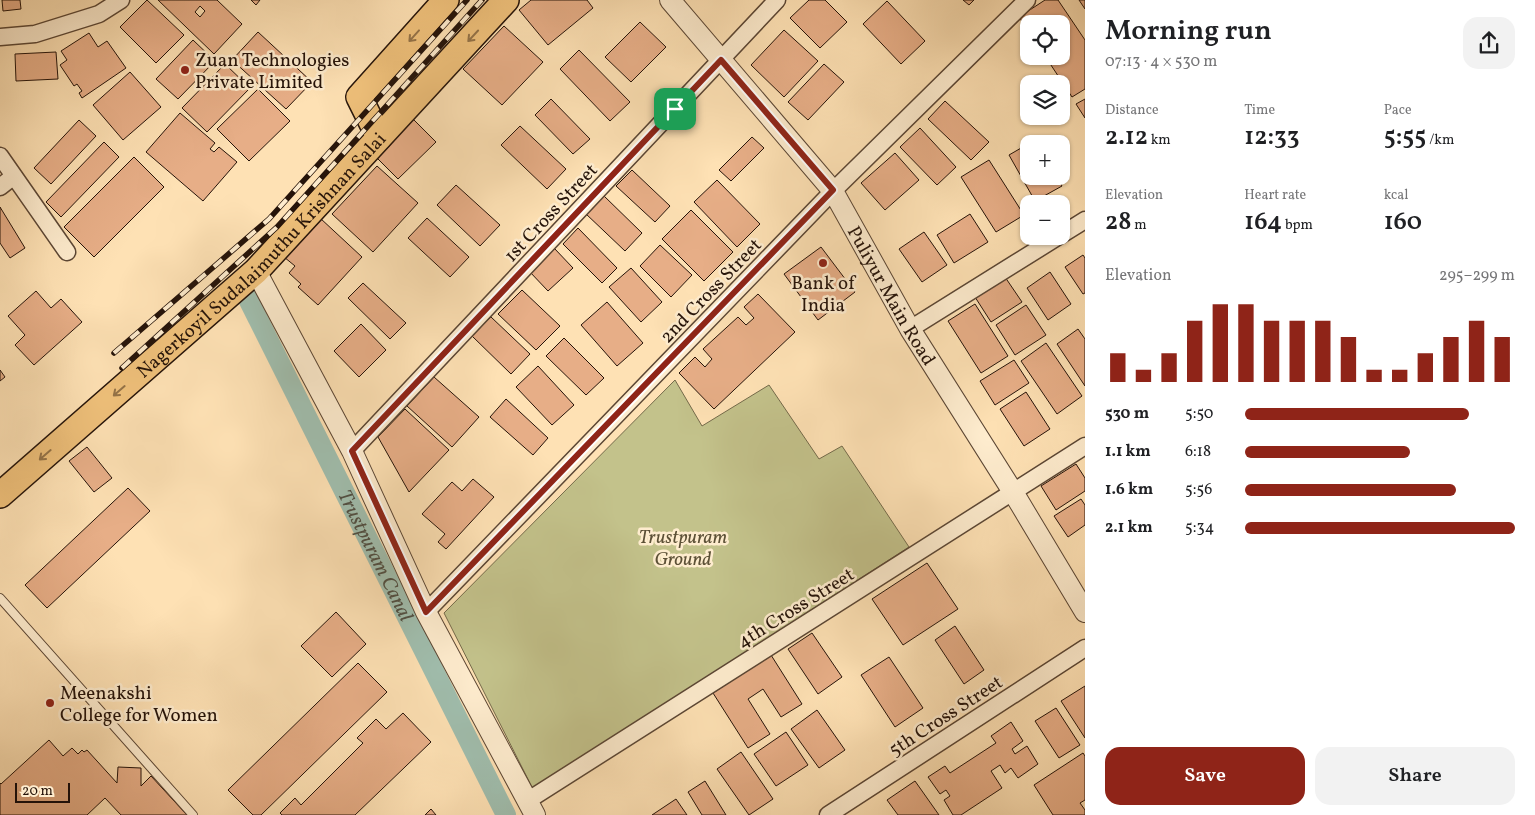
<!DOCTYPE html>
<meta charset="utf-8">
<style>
:root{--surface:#fff;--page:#f2f2f2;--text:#202124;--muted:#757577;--accent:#8f2418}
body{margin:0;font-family:Vollkorn,serif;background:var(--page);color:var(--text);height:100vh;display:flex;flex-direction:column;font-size:19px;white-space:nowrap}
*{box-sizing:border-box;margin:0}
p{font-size:16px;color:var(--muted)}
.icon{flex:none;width:28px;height:28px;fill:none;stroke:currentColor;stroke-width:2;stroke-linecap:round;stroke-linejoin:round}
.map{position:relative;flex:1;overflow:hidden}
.drawer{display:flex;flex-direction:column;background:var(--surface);width:450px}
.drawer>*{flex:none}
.tools{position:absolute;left:1020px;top:15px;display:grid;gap:10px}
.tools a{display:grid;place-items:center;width:50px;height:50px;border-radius:10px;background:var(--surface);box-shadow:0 1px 4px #0004;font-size:25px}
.scale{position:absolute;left:15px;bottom:12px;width:55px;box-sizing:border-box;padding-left:5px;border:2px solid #251309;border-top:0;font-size:14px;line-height:18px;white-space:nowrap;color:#251309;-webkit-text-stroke:4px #feecce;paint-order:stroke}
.pin{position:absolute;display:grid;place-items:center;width:42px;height:42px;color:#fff;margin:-21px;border-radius:10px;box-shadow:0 2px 8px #0006}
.round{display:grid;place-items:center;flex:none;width:52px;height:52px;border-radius:15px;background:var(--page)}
.overview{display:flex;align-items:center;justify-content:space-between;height:85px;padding:0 20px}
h1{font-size:28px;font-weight:600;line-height:38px}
.metrics{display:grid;grid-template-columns:repeat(3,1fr);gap:8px;height:85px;padding:5px 20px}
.metrics div{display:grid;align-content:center}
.metrics b{font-size:25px;font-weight:600}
.metrics small{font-size:14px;font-weight:400}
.metrics p{font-size:14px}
.chart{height:140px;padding:10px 20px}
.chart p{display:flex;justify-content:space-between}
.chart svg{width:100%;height:90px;margin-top:5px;stroke:var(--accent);stroke-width:6}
.primary-button{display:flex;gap:10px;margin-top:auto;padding:10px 20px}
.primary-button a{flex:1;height:58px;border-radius:15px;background:var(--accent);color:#fff;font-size:20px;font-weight:600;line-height:58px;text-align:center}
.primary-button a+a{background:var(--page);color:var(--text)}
ul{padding:0 20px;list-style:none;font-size:16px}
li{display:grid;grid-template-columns:80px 60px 1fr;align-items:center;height:38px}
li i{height:12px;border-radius:6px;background:var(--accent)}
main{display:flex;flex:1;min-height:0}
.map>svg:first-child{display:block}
.green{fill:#c3c28b;stroke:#746a4a}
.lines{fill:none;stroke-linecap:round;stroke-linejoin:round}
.canal{stroke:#a0beae;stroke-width:20}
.building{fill:#e7ae87;stroke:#251309;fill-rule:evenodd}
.service-casing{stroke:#5b4634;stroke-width:10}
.minor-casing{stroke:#5b4634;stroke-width:19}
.tertiary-casing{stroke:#5b4634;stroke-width:22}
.primary-casing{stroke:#251309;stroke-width:28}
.service{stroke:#feecce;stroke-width:8}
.minor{stroke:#feecce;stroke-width:16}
.tertiary{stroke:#feecce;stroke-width:20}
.primary{stroke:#efc07a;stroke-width:25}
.rail-casing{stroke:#251309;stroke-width:5.5}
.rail{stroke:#feecce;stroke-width:4;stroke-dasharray:11;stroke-linecap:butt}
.oneway{stroke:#947247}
.route-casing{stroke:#fff;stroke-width:10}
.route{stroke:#8f2418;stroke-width:6}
.poi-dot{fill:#8f2418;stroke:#feecce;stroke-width:2}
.labels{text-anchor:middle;stroke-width:5;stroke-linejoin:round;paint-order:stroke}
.poi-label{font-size:19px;fill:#251309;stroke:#feecce;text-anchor:start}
.street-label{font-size:19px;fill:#251309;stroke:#feecce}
.park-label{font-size:19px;font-style:italic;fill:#5c5036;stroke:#feecce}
.water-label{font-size:20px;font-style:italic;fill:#504f43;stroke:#feecce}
</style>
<main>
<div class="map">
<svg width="1085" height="815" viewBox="0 0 1085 815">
<rect width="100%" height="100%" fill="#fee1b4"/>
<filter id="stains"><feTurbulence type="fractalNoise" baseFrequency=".004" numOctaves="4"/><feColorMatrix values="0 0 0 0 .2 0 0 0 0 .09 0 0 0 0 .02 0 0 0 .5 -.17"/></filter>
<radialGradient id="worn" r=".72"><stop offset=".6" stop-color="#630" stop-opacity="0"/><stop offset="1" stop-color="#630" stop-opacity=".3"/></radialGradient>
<path class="green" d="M 675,380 L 702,426 L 769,385 L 819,459 L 842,446 L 909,547 L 533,789 L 444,613 Z"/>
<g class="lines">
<path class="canal" id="s1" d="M 246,295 L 506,815"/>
</g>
<path class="building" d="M 2,0 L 20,0 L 21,9 L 3,11 Z
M 147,0 L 184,35 L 156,63 L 120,27 Z
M 158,0 L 217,0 L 242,24 L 214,54 ZM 200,6 L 205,11 L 200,17 L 195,12 Z
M 251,0 L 260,0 L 256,5 Z
M 531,0 L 587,0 L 593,8 L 548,45 L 519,10 Z
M 809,0 L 825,0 L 847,22 L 820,48 L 790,18 Z
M 963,0 L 974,0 L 969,5 Z
M 1045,0 L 1058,0 L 1085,40 L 1085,89 L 1072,97 L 1045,56 L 1061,56 L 1061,24 L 1029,24 L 1029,32 L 1019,17 Z
M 1079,0 L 1085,0 L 1085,9 Z
M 887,1 L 925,41 L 901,64 L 863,24 Z
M 640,22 L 666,47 L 631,82 L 605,57 Z
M 504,26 L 543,62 L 502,105 L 463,69 Z
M 784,30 L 818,61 L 784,97 L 751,65 Z
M 258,32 L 312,82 L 286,109 L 232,60 Z
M 89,33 L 98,47 L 107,41 L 126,68 L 82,98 L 79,93 L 82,91 L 77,84 L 74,86 L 60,65 L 67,60 L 61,51 Z
M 193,40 L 215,61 L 178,99 L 156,79 Z
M 579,50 L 630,102 L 610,121 L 560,69 Z
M 56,52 L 58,79 L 16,81 L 15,54 Z
M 225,64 L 250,88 L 207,132 L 182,108 Z
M 824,64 L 844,82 L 808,120 L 788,102 Z
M 130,72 L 161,107 L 123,140 L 93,105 Z
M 258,89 L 290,121 L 249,161 L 217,129 Z
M 551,99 L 590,139 L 573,154 L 535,115 Z
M 1085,99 L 1085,118 L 1076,104 Z
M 945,101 L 989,142 L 971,160 L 928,119 Z
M 180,113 L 215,143 L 210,149 L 214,152 L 219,147 L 237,162 L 203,201 L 146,152 Z
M 411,117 L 436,142 L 398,179 L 373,154 Z
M 79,120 L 96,136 L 51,184 L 34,168 Z
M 520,126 L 566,169 L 547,189 L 501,145 Z
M 920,128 L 956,167 L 937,185 L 900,147 Z
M 752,137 L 764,148 L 731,181 L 719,170 Z
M 1035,140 L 1037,144 L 1029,144 L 1029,176 L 1056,176 L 1062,186 L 1035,201 L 1009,155 Z
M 104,142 L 119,157 L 61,217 L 46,202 Z
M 895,153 L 919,180 L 885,210 L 861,183 Z
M 134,157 L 164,187 L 94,257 L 64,227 Z
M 989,160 L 1024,215 L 996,232 L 961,177 Z
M 377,166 L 418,203 L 373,252 L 332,214 Z
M 632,170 L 670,206 L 655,222 L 616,186 Z
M 717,180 L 760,224 L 737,247 L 694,202 Z
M 456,185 L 500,225 L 480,246 L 437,205 Z
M 603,195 L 642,233 L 625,251 L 585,213 Z
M 0,207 L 25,248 L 10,258 L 0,243 Z
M 691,210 L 733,252 L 704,281 L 662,239 Z
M 970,214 L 988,242 L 954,263 L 937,235 Z
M 320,218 L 362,257 L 318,305 L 298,287 L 301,284 L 289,273 L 295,266 L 284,257 Z
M 427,218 L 469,257 L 450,277 L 408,238 Z
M 578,228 L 617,268 L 602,283 L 563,244 Z
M 924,232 L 947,265 L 922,282 L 899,249 Z
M 660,245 L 692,275 L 671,297 L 640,266 Z
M 821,247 L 855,292 L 818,320 L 784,274 Z
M 554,248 L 573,268 L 548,291 L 529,271 Z
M 1083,255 L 1085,258 L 1085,293 L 1083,294 L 1065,267 Z
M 631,268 L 662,302 L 641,322 L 609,287 Z
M 1050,272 L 1071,304 L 1048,320 L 1027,288 Z
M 1005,277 L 1022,302 L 991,322 L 975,297 Z
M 363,283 L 406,323 L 390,339 L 348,298 Z
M 522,290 L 560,326 L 536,350 L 498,314 Z
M 36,291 L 51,308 L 61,299 L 82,322 L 34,365 L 15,345 L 25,335 L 8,316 Z
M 758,294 L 795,332 L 714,409 L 679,373 L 695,357 L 705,367 L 712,359 L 703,349 L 738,317 L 746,325 L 754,318 L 744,307 Z
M 607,302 L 643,343 L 617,366 L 581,325 Z
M 975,304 L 1008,356 L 981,373 L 948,321 Z
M 1026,305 L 1046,335 L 1015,355 L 996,325 Z
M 491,317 L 530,354 L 511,374 L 472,336 Z
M 361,324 L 386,350 L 359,377 L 334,351 Z
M 1078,329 L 1085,339 L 1085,386 L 1057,344 Z
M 564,338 L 604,378 L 586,395 L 546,356 Z
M 1046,343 L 1082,396 L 1057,414 L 1021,361 Z
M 1014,360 L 1029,383 L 995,405 L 980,381 Z
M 538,366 L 574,405 L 552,425 L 516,387 Z
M 0,370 L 5,377 L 0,381 Z
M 434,377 L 479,417 L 452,447 L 407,406 Z
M 1026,392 L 1050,429 L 1024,446 L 1000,409 Z
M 506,399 L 548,438 L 533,455 L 490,417 Z
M 405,409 L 449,450 L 409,492 L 378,437 Z
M 87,447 L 112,478 L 94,492 L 69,461 Z
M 1076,464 L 1085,478 L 1085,491 L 1056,510 L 1041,486 Z
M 473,479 L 494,497 L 446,549 L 438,542 L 445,534 L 422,514 L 452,482 L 462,491 Z
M 128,488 L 150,511 L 47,608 L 25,585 Z
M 1081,499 L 1085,505 L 1085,525 L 1068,537 L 1054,516 Z
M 927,563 L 958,609 L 903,645 L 872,599 Z
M 336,612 L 366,644 L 332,677 L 301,646 Z
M 955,626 L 984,670 L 964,684 L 935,640 Z
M 812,633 L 842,677 L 818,694 L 788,649 Z
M 771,655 L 802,704 L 781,717 L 763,689 L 748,699 L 770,734 L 748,748 L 713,693 Z
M 889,657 L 923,708 L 895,727 L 861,675 Z
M 358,663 L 387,692 L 261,815 L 253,815 L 228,790 Z
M 1085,686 L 1085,738 L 1061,701 Z
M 1056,708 L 1080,745 L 1059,758 L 1035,721 Z
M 817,710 L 845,750 L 819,768 L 791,729 Z
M 403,713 L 431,742 L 355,815 L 282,815 L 280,813 L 295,798 L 301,805 L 363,743 L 357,738 L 376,719 L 386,729 Z
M 1011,722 L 1023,741 L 1012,749 L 1015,754 L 1027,746 L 1038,764 L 1018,778 L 1011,768 L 1005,773 L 1000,765 L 991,771 L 1002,788 L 961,815 L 953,815 L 944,800 L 950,796 L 946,790 L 940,794 L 928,777 L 945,766 L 950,773 L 996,743 L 991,736 Z
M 786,732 L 808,765 L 776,786 L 754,754 Z
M 49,740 L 63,756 L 72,748 L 78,754 L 82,750 L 84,752 L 87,750 L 117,783 L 118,767 L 141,768 L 141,786 L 151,776 L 187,815 L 121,815 L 105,798 L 87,815 L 0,815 L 0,783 L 1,784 Z
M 741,752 L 773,799 L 749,815 L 717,769 Z
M 1083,753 L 1085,756 L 1085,800 L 1080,803 L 1085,810 L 1085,815 L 1053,815 L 1034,785 Z
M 705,781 L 726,815 L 702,815 L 688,792 Z
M 915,781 L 939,815 L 898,815 L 887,800 Z
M 676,799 L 687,815 L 652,815 Z
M 431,809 L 436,815 L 425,815 Z"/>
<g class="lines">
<g class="service-casing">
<path id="service" d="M 0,598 L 193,815"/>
</g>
<g class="minor-casing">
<path id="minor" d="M 0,37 L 35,34 L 99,14 L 121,0
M 0,156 L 67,252
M 0,187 L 14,176
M 1061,235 L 1085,220
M 910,329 L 1059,236
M 352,451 L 777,0
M 426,612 L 833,191 L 1027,0
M 527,801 L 1085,446
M 828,815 L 1085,648"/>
</g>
<g class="tertiary-casing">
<g id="tertiary">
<path id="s2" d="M 670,0 L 833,191 L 910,329 L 1013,492 L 1085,612"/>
<path d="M 256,271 L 352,451 L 426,612 L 535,815"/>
</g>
</g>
<g class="primary-casing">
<g id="primary">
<path d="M 379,137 L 359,97 L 446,0"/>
<path id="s3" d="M 0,495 L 256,271 L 506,0"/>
</g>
</g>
<use href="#service" class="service"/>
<use href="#minor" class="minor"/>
<use href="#tertiary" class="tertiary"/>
<use href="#primary" class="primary"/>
<g class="rail-casing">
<path id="rail" d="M 114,353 L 269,219 L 467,0
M 122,368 L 277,227 L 482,0"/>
</g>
<use href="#rail" class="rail"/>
</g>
<defs><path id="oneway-shaft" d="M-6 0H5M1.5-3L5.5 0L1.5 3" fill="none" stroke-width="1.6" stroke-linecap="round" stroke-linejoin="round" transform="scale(1.25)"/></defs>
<g class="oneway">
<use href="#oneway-shaft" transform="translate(414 36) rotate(132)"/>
<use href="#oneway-shaft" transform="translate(473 36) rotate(133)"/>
<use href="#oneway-shaft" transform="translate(119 391) rotate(139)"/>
<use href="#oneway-shaft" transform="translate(45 455) rotate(139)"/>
</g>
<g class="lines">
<g class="route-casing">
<path id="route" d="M 721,60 L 833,190 L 426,612 L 352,451 Z"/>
</g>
<use href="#route" class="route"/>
</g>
<g class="poi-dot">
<circle cx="185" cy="70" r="5"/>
<circle cx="823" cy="263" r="5"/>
<circle cx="50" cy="703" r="5"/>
</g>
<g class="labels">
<g class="poi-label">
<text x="195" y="66">Zuan Technologies<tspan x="195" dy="22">Private Limited</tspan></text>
<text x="823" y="289" text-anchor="middle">Bank of<tspan x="823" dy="22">India</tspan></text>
<text x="60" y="699">Meenakshi<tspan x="60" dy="22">College for Women</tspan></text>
</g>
<g class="street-label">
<text transform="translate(550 212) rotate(-47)" y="7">1st Cross Street</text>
<text dy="7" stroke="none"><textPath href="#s3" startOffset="355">Nagerkoyil Sudalaimuthu Krishnan Salai</textPath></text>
<text transform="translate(710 290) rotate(-46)" y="7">2nd Cross Street</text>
<text dy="7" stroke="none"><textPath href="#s2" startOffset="371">Puliyur Main Road</textPath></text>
<text transform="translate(795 607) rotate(-32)" y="7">4th Cross Street</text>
<text transform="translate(945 715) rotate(-33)" y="7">5th Cross Street</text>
</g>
<g class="park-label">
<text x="683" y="543">Trustpuram<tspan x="683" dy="22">Ground</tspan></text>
</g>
<g class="water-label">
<text dy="7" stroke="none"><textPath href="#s1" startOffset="291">Trustpuram Canal</textPath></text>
</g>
</g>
<rect width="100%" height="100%" filter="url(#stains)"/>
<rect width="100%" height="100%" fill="url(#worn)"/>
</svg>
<div class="tools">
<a><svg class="icon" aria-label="locate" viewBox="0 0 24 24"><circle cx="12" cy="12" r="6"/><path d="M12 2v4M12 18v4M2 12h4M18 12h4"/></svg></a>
<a><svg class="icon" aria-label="layers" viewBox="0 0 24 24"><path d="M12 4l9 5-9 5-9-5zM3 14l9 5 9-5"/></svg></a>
<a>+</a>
<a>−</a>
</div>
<div class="scale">20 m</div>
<div class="pin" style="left:675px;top:109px;background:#1e9e55"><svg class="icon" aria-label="arrive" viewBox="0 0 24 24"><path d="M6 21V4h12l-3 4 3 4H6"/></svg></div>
</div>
<section class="drawer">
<div class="overview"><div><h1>Morning run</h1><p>07:13 · 4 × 530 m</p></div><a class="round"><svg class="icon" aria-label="share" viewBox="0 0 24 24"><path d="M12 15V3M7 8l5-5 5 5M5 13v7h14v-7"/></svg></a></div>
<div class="metrics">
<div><p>Distance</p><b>2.12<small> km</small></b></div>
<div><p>Time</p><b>12:33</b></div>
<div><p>Pace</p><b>5:55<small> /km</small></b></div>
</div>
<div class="metrics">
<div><p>Elevation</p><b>28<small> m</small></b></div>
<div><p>Heart rate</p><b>164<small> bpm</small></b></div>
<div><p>kcal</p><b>160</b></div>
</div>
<div class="chart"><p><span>Elevation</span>295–299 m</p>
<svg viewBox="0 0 160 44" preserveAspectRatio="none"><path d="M5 44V30M15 44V38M25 44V30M35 44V14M45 44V6M55 44V6M65 44V14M75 44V14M85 44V14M95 44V22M105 44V38M115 44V38M125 44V30M135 44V22M145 44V14M155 44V22"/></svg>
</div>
<ul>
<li><b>530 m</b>5:50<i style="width:83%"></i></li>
<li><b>1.1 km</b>6:18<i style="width:61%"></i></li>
<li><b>1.6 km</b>5:56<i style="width:78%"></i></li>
<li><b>2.1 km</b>5:34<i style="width:100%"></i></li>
</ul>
<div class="primary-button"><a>Save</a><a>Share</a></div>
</section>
</main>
